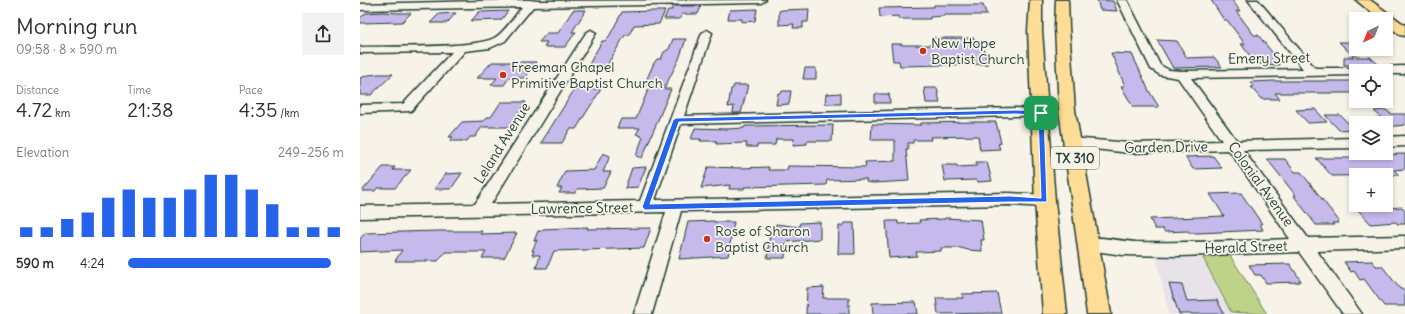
<!DOCTYPE html>
<meta charset="utf-8">
<style>
:root{--surface:#fff;--page:#f2f2f3;--text:#2b2b33;--muted:#7c7c81;--accent:#2563eb}
body{margin:0;font-family:Delius,sans-serif;background:var(--page);color:var(--text);height:100vh;display:flex;flex-direction:column;font-size:15px;white-space:nowrap}
*{box-sizing:border-box;margin:0}
p{font-size:13px;color:var(--muted)}
.icon{flex:none;width:22px;height:22px;fill:none;stroke:currentColor;stroke-width:2;stroke-linecap:round;stroke-linejoin:round}
.map{position:relative;flex:1;overflow:hidden}
.sheet{display:flex;flex-direction:column;background:var(--surface);width:360px}
.sheet>*{flex:none}
.needle{width:26px;rotate:223deg}
.buttons{position:absolute;left:989px;top:12px;display:grid;gap:8px}
.buttons a{display:grid;place-items:center;width:44px;height:44px;border-radius:0px;background:var(--surface);box-shadow:0 2px 6px #0003;font-size:20px}
.pin{position:absolute;display:grid;place-items:center;width:34px;height:34px;color:#fff;margin:-17px;border-radius:8px;box-shadow:0 2px 6px #0006}
.round{display:grid;place-items:center;flex:none;width:42px;height:42px;border-radius:0px;background:var(--page)}
.summary{display:flex;align-items:center;justify-content:space-between;height:68px;padding:0 16px}
h1{font-size:22px;font-weight:600;line-height:30px}
.figures{display:grid;grid-template-columns:repeat(3,1fr);gap:6px;height:68px;padding:4px 16px}
.figures div{display:grid;align-content:center}
.figures b{font-size:20px;font-weight:600}
.figures small{font-size:11px;font-weight:400}
.figures p{font-size:11px}
.chart{height:112px;padding:8px 16px}
.chart p{display:flex;justify-content:space-between}
.chart svg{width:100%;height:72px;margin-top:4px;stroke:var(--accent);stroke-width:6}
ul{padding:0 16px;list-style:none;font-size:13px}
li{display:grid;grid-template-columns:64px 48px 1fr;align-items:center;height:30px}
li i{height:10px;border-radius:5px;background:var(--accent)}
main{display:flex;flex:1;min-height:0}
.map>svg:first-child{display:block}
.built{fill:#e8e2e9}
.green{fill:#bfd388;stroke:#6f885e}
.building{fill:#c6baec;stroke:#1f3d34}
.lines{fill:none;stroke-linecap:round;stroke-linejoin:round}
.minor-casing{stroke:#1f3d34;stroke-width:3}
.major-casing{stroke:#1f3d34;stroke-width:3}
.minor{fill:#f7f3e8;fill-rule:evenodd}
.major{fill:#ffdd96;fill-rule:evenodd}
.route{fill:#2563eb;stroke:#fff;fill-rule:evenodd}
.poi-dot{fill:#c8321e;stroke:#f7f3e8;stroke-width:1.5}
.labels{text-anchor:middle;stroke-width:3.5;stroke-linejoin:round;paint-order:stroke}
.shield{fill:#f7f3e8;stroke:#60746a;stroke-width:1}
.shield-label{font-size:13px;font-weight:bold;fill:#1f3d34}
.poi-label{font-size:14px;fill:#1f3d34;stroke:#f7f3e8;text-anchor:start}
.street-label{font-size:14px;fill:#1f3d34;stroke:#f7f3e8}
</style>
<main>
<section class="sheet">
<div class="summary"><div><h1>Morning run</h1><p>09:58 · 8 × 590 m</p></div><a class="round"><svg class="icon" aria-label="share" viewBox="0 0 24 24"><path d="M12 15V3M7 8l5-5 5 5M5 13v7h14v-7"/></svg></a></div>
<div class="figures">
<div><p>Distance</p><b>4.72<small> km</small></b></div>
<div><p>Time</p><b>21:38</b></div>
<div><p>Pace</p><b>4:35<small> /km</small></b></div>
</div>
<div class="chart"><p><span>Elevation</span>249–256 m</p>
<svg viewBox="0 0 160 44" preserveAspectRatio="none"><path d="M5 44V38M15 44V38M25 44V33M35 44V29M45 44V20M55 44V15M65 44V20M75 44V20M85 44V15M95 44V6M105 44V6M115 44V15M125 44V24M135 44V38M145 44V38M155 44V38"/></svg>
</div>
<ul>
<li><b>590 m</b>4:24<i style="width:94%"></i></li>
</ul>
</section>
<div class="map">
<svg width="1045" height="314" viewBox="0 0 1045 314">
<rect width="100%" height="100%" fill="#f7f3e8"/>
<filter id="ink" filterUnits="userSpaceOnUse"><feTurbulence type="fractalNoise" baseFrequency=".025" numOctaves="2"/><feDisplacementMap in="SourceGraphic" scale="8" xChannelSelector="R" yChannelSelector="G"/><feConvolveMatrix kernelMatrix="1 2 1 2 8 2 1 2 1" color-interpolation-filters="sRGB"/></filter>
<g filter="url(#ink)">
<path class="built" d="M 797,257 L 843,258 L 871,311 L 890,314 L 809,314 L 798,266 Z"/>
<path class="green" d="M 869,254 L 907,314 L 871,312 L 843,258 Z"/>
<path class="building" d="M 737,0 L 753,1 L 757,11 L 740,10 Z
M 851,0 L 872,0 L 880,11 L 876,11 L 894,35 L 898,35 L 920,62 L 918,62 L 919,65 L 899,64 L 894,61 L 881,44 L 885,44 L 867,20 L 864,20 Z
M 574,5 L 623,5 L 627,15 L 584,15 L 584,16 L 570,17 L 570,19 L 538,19 L 538,16 L 520,17 L 519,8 L 574,7 Z
M 312,6 L 341,6 L 338,14 L 322,14 L 320,19 L 304,19 L 308,10 L 312,10 Z
M 397,9 L 395,21 L 382,22 L 382,19 L 368,19 L 370,10 Z
M 449,9 L 448,22 L 443,22 L 443,28 L 433,28 L 434,24 L 419,25 L 419,11 L 422,10 Z
M 213,10 L 226,10 L 212,32 L 216,32 L 205,47 L 184,47 L 187,42 L 179,42 L 187,33 L 198,33 Z
M 148,11 L 141,20 L 111,21 L 119,12 Z
M 294,11 L 305,11 L 299,24 L 274,25 L 269,35 L 265,35 L 246,67 L 241,67 L 240,68 L 227,68 L 242,41 L 245,41 L 250,35 L 262,12 Z
M 22,12 L 39,13 L 51,13 L 42,22 L 0,23 L 0,18 L 6,13 Z
M 96,13 L 87,23 L 70,23 L 79,14 Z
M 573,38 L 614,38 L 616,43 L 622,43 L 628,64 L 540,66 L 539,61 L 533,61 L 531,44 L 542,44 L 542,45 L 574,45 Z
M 313,39 L 326,39 L 319,59 L 304,89 L 311,89 L 282,158 L 276,156 L 283,137 L 276,134 L 280,128 L 257,128 L 261,119 L 276,119 L 290,85 L 284,85 L 294,63 L 297,59 L 301,59 L 304,52 L 309,49 Z
M 797,40 L 817,41 L 827,58 L 854,57 L 862,67 L 813,68 Z
M 979,42 L 996,42 L 996,57 L 1010,57 L 1019,65 L 984,65 L 984,57 L 994,57 Z
M 751,53 L 772,54 L 789,91 L 799,107 L 773,107 L 761,86 L 765,86 Z
M 132,62 L 176,62 L 164,78 L 149,78 L 144,85 L 131,85 L 137,78 L 117,78 Z
M 445,68 L 456,68 L 456,79 L 443,79 Z
M 18,74 L 33,74 L 11,95 L 0,95 L 0,78 L 9,75 Z
M 915,81 L 996,81 L 996,93 L 915,93 L 920,99 L 901,99 L 891,87 L 894,87 L 890,82 Z
M 374,85 L 388,85 L 381,113 L 373,113 L 374,106 L 368,107 L 371,89 L 373,88 Z
M 564,88 L 577,88 L 580,103 L 566,103 Z
M 241,89 L 216,129 L 210,129 L 202,143 L 181,143 L 214,90 Z
M 422,91 L 431,91 L 429,104 L 416,105 L 418,93 L 421,93 Z
M 481,93 L 481,104 L 465,104 L 466,94 Z
M 515,94 L 529,94 L 530,103 L 515,103 Z
M 141,102 L 166,102 L 149,127 L 122,127 L 115,137 L 110,137 L 107,141 L 90,141 L 93,137 L 89,137 L 102,122 L 124,121 L 127,117 L 131,117 Z
M 955,109 L 967,122 L 948,123 L 936,110 Z
M 1026,110 L 1031,114 L 1045,114 L 1045,125 L 1026,127 L 1026,123 L 1021,123 L 1015,118 L 1021,117 L 1014,111 Z
M 965,115 L 980,115 L 994,129 L 979,130 Z
M 615,122 L 636,122 L 641,143 L 638,144 L 640,149 L 620,150 L 618,136 L 570,137 L 571,140 L 553,140 L 553,143 L 548,143 L 548,149 L 546,149 L 549,181 L 513,183 L 506,182 L 506,179 L 467,180 L 466,185 L 384,187 L 384,189 L 369,189 L 370,185 L 341,188 L 348,167 L 381,168 L 409,167 L 408,170 L 427,170 L 428,166 L 506,167 L 505,162 L 535,161 L 535,140 L 511,140 L 512,124 L 561,125 L 561,123 Z
M 473,125 L 472,141 L 447,141 L 447,144 L 433,145 L 434,139 L 416,139 L 415,145 L 397,145 L 397,147 L 386,147 L 387,143 L 356,144 L 357,141 L 340,141 L 341,139 L 331,139 L 335,128 L 367,129 L 384,128 L 385,126 Z
M 243,153 L 250,156 L 243,172 L 251,172 L 243,188 L 217,189 L 215,193 L 199,193 L 202,188 L 197,188 L 205,171 L 234,170 Z
M 1045,154 L 1045,169 L 1034,170 L 1039,175 L 972,176 L 956,158 L 1005,158 L 1003,155 Z
M 853,156 L 862,168 L 833,169 L 825,157 Z
M 907,159 L 925,159 L 935,172 L 941,172 L 979,221 L 977,221 L 978,223 L 972,223 L 974,225 L 956,225 L 934,196 L 936,196 L 933,192 Z
M 616,162 L 627,162 L 632,181 L 618,182 L 617,180 L 585,181 L 582,165 L 597,165 L 597,167 L 617,166 Z
M 23,167 L 35,167 L 33,170 L 51,170 L 35,188 L 17,188 L 15,191 L 2,191 Z
M 286,167 L 278,187 L 265,188 L 272,168 Z
M 102,173 L 91,189 L 74,189 L 85,174 Z
M 881,193 L 902,224 L 900,224 L 903,230 L 838,233 L 830,233 L 828,231 L 804,232 L 803,229 L 795,229 L 790,219 L 864,216 L 850,194 Z
M 1042,207 L 1045,210 L 1045,224 L 1038,224 L 1035,222 L 1011,224 L 998,210 Z
M 585,218 L 621,220 L 624,240 L 621,240 L 622,251 L 608,250 L 601,248 L 581,248 L 581,251 L 556,252 L 557,256 L 529,258 L 526,221 L 538,221 L 538,224 L 560,223 L 559,220 L 585,219 Z
M 354,221 L 354,222 L 374,222 L 368,256 L 319,259 L 328,222 Z
M 460,222 L 460,239 L 426,242 L 425,258 L 407,258 L 411,226 L 416,226 L 416,224 L 439,227 L 440,223 Z
M 484,223 L 494,223 L 495,254 L 478,254 L 479,226 L 482,226 Z
M 228,227 L 227,229 L 291,228 L 284,248 L 194,251 L 187,268 L 176,268 L 180,255 L 172,255 L 174,251 L 172,251 L 177,240 L 174,241 L 178,231 L 182,231 L 183,229 Z
M 78,231 L 122,231 L 120,234 L 157,233 L 144,258 L 122,258 L 126,252 L 85,252 L 78,261 L 35,261 L 42,250 L 0,252 L 0,239 L 5,233 Z
M 1012,261 L 1016,266 L 1022,266 L 1040,289 L 1042,289 L 1045,292 L 1045,306 L 1024,306 L 1004,279 L 1000,280 L 994,271 L 991,272 L 984,262 Z
M 930,264 L 941,281 L 938,281 L 939,282 L 906,283 L 901,275 L 895,275 L 889,265 Z
M 809,284 L 822,285 L 827,301 L 857,300 L 864,314 L 819,314 Z
M 464,287 L 463,298 L 489,298 L 489,314 L 446,314 L 447,288 Z
M 637,293 L 641,313 L 578,314 L 576,298 L 603,298 L 602,294 Z
M 556,302 L 558,314 L 513,314 L 512,303 Z"/>
<g class="lines">
<g class="minor-casing">
<path id="minor" d="M 169,0 L 178,1 L 406,0 L 401,3 L 173,7 L 145,41 L 130,48 L 105,51 L 51,111 L 0,113 L 0,105 L 43,104 L 92,52 L 0,53 L 0,47 C 26,46 119,49 136,37 C 146,30 154,17 162,7 L 0,10 L 0,4 Z
M 757,0 L 767,0 L 800,65 L 809,70 L 822,71 L 943,69 L 888,0 L 898,0 L 955,68 L 1000,68 L 1002,71 L 996,71 L 996,75 L 831,78 L 877,141 L 996,138 L 996,148 L 883,150 L 948,238 L 1045,236 L 1045,248 L 957,251 L 1002,314 L 983,314 L 939,252 L 820,256 L 763,255 L 721,249 L 719,244 L 721,239 C 735,235 760,241 776,242 C 828,243 879,241 930,239 L 869,150 L 770,153 L 707,146 L 705,143 L 707,140 L 712,138 L 770,143 L 862,141 L 818,78 L 800,75 L 791,69 Z
M 231,30 L 236,33 L 131,204 L 280,201 L 342,33 L 347,30 L 352,33 L 324,116 L 656,108 L 686,110 L 687,113 L 686,116 L 656,116 L 321,124 L 295,200 L 649,193 L 685,195 L 690,197 L 693,201 L 690,205 L 685,207 L 649,205 L 321,211 L 292,314 L 274,314 L 306,212 L 0,218 L 0,206 L 115,204 L 226,33 Z
M 1045,66 L 1045,74 L 1026,74 L 1026,71 L 1006,71 L 1008,68 L 1012,67 Z
M 1045,136 L 1045,146 L 1026,147 L 1026,137 Z"/>
</g>
<g class="major-casing">
<path id="major" d="M 670,0 L 682,0 L 682,31 L 695,201 L 707,314 L 683,314 L 675,201 L 668,31 Z
M 696,0 L 708,0 L 709,27 L 715,110 L 751,314 L 727,314 L 699,110 L 695,27 Z
M 996,0 L 1010,0 L 1045,25 L 1045,36 L 1040,35 L 1026,24 L 1026,19 L 1019,19 Z"/>
</g>
<use href="#minor" class="minor"/>
<use href="#major" class="major"/>
</g>
</g>
<path class="route" d="M 656,110 L 681,111 L 684,113 L 687,202 L 650,202 L 285,210 L 282,207 L 313,120 L 316,118 ZM 656,114 L 678,115 L 681,198 L 650,196 L 290,204 L 319,122 Z"/>
<g class="poi-dot">
<circle cx="563" cy="51" r="4"/>
<circle cx="143" cy="75" r="4"/>
<circle cx="347" cy="239" r="4"/>
</g>
<g class="labels">
<rect class="shield" x="691" y="147" width="48" height="22" rx="3"/>
<g class="shield-label">
<text x="715" y="163">TX 310</text>
</g>
<g class="poi-label">
<text x="571" y="48">New Hope<tspan x="571" dy="16">Baptist Church</tspan></text>
<text x="151" y="72">Freeman Chapel<tspan x="151" dy="16">Primitive Baptist Church</tspan></text>
<text x="355" y="236">Rose of Sharon<tspan x="355" dy="16">Baptist Church</tspan></text>
</g>
<g class="street-label">
<text transform="translate(909 58) rotate(-1)" y="5">Emery Street</text>
<text transform="translate(142 143) rotate(-58)" y="5">Leland Avenue</text>
<text transform="translate(806 147) rotate(-1)" y="5">Garden Drive</text>
<text transform="translate(901 184) rotate(54)" y="5">Colonial Avenue</text>
<text transform="translate(222 208) rotate(-1)" y="5">Lawrence Street</text>
<text transform="translate(886 247) rotate(-2)" y="5">Herald Street</text>
</g>
</g>
</svg>
<div class="buttons">
<a><svg class="needle" viewBox="-14 -14 28 28"><path d="M0-13l5 13h-10z" fill="#e53935"/><path d="M0 13l5-13h-10z" fill="#7c7c81"/></svg></a>
<a><svg class="icon" aria-label="locate" viewBox="0 0 24 24"><circle cx="12" cy="12" r="6"/><path d="M12 2v4M12 18v4M2 12h4M18 12h4"/></svg></a>
<a><svg class="icon" aria-label="layers" viewBox="0 0 24 24"><path d="M12 4l9 5-9 5-9-5zM3 14l9 5 9-5"/></svg></a>
<a>+</a>
</div>
<div class="pin" style="left:681px;top:113px;background:#1e9e55"><svg class="icon" aria-label="arrive" viewBox="0 0 24 24"><path d="M6 21V4h12l-3 4 3 4H6"/></svg></div>
</div>
</main>
